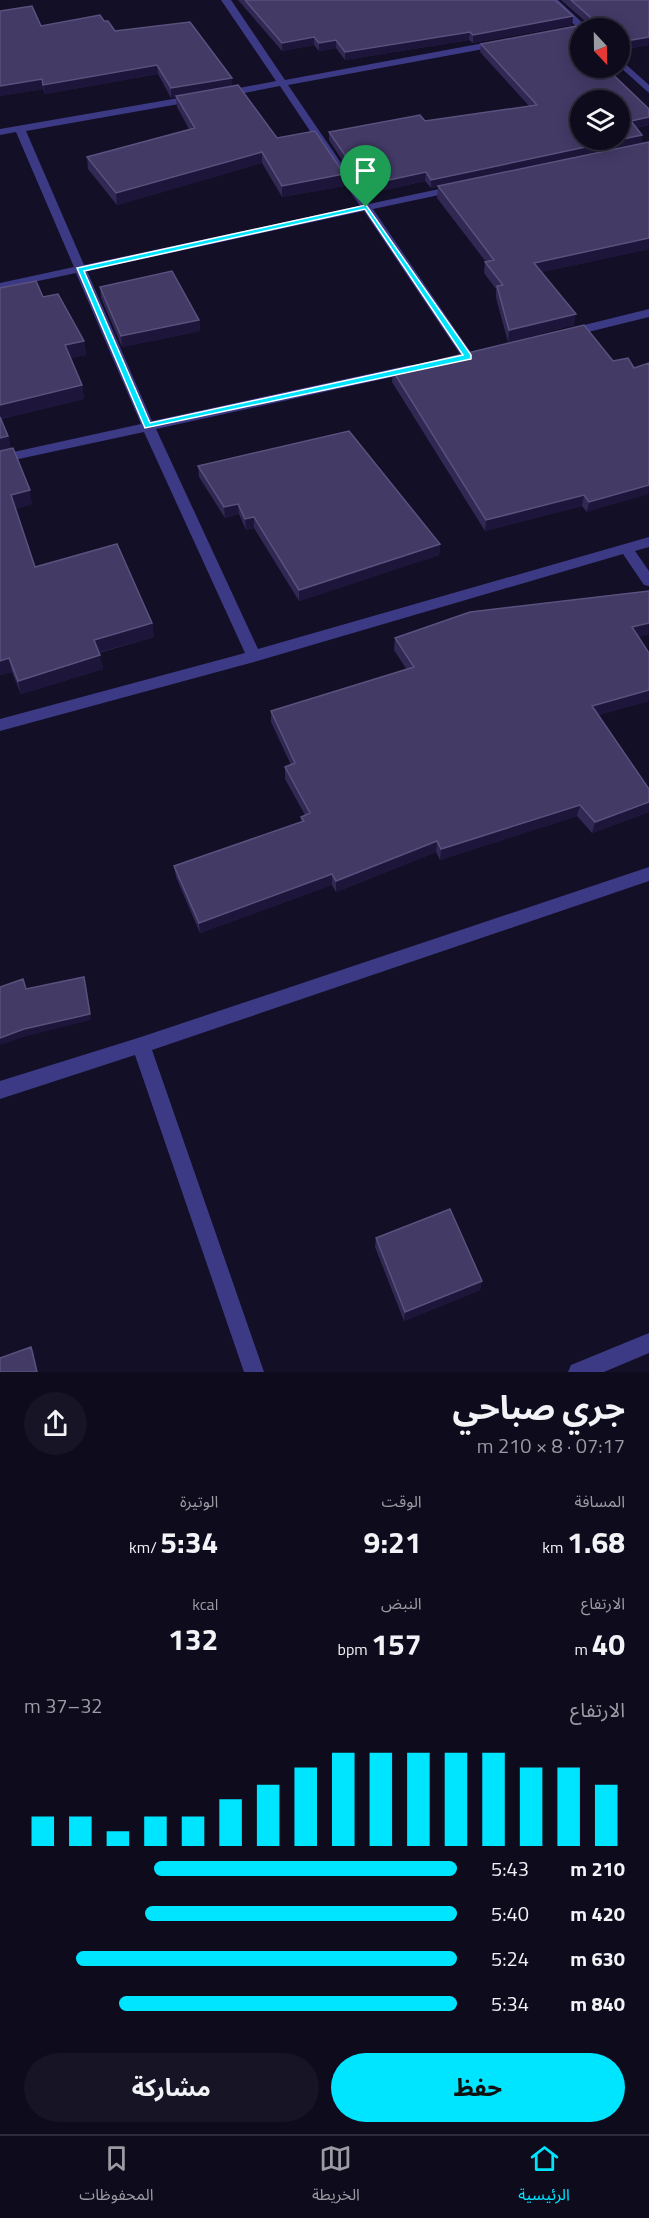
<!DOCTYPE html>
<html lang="ar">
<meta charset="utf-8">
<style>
:root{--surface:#0e0b1c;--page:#171425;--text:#f1f3f6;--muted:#9b9ba3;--line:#2e2b3b;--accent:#00e5ff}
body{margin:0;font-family:"Titillium Web","Noto Sans Arabic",sans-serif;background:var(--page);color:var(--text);direction:rtl;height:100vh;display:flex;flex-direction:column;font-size:22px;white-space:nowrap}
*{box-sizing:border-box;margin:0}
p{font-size:20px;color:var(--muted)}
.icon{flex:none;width:33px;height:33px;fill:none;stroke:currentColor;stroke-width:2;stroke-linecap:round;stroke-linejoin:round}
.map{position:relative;height:1372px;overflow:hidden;direction:ltr}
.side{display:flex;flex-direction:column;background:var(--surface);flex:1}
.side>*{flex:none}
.needle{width:39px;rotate:158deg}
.tools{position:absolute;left:570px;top:18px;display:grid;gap:12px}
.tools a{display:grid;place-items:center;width:60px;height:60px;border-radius:50%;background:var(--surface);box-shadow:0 3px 15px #0003,0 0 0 2px var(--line);font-size:30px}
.pin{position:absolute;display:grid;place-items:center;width:51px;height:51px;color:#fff;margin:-62px -26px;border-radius:50% 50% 50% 0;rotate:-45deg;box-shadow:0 0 6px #0007}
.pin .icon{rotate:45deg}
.round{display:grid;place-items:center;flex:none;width:63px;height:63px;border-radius:32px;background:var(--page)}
.head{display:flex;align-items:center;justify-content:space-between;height:102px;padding:0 24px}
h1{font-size:33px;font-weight:700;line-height:45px}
.stats{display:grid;grid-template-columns:repeat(3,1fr);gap:9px;height:102px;padding:6px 24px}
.stats div{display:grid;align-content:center}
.stats b{font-size:30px;font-weight:700}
.stats small{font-size:16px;font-weight:400}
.stats p{font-size:16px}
.chart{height:168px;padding:12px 24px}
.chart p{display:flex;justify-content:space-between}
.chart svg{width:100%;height:108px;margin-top:6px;stroke:var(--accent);stroke-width:6}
.cta{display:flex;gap:12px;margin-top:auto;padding:12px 24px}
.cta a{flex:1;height:69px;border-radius:36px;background:var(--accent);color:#111;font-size:24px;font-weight:700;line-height:69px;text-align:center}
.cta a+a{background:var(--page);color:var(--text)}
ul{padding:0 24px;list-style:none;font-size:20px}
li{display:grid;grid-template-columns:96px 72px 1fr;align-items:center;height:45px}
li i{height:15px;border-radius:8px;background:var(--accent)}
.dock{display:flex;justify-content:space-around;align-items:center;height:84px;border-top:2px solid var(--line);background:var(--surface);font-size:16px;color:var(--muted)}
.dock a{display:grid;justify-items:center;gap:3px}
.dock .on{color:var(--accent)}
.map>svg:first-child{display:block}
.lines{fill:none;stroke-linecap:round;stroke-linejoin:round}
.street{fill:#3d3a85;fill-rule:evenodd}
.wall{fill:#312854}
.shaded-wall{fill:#1d163a}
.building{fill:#433a66;stroke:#5a527e;stroke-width:1.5;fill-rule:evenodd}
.route{fill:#00e5ff;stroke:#fff;stroke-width:1.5;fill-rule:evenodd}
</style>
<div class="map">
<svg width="649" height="1372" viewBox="0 0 649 1372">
<rect width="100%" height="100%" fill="#130f26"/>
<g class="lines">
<path class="street" d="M 221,0 L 231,0 L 285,80 L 500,40 L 505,43 L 500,46 L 288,85 L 369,204 L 458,185 L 463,188 L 458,191 L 373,209 L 474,357 L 472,360 L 464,360 L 364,211 L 87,271 L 152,421 L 410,365 L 416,369 L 410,373 L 156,429 L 258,649 L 649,537 L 649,547 L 635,551 L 649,571 L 649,586 L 644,585 L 623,554 L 254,662 L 0,731 L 0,719 L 245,653 L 144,432 L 0,463 L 0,455 L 141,424 L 76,273 L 0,289 L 0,283 L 74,267 L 16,132 L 0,135 L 0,129 L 196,95 L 201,98 L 196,101 L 26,131 L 84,265 L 360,206 L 280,86 L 223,97 L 218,94 L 223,91 L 276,81 Z
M 548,0 L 558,0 L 588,28 L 580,30 Z
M 620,59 L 649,85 L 649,93 L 620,67 Z
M 649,309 L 649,317 L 568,337 L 562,333 L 564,330 Z
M 649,867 L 649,881 L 152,1050 L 264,1372 L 244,1372 L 135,1055 L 0,1099 L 0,1081 L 141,1037 Z
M 649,1333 L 649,1353 L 604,1372 L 568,1372 L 571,1365 Z"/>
</g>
<path class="wall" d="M 238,0 L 555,0 L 573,16 L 572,25 L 473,43 L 469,40 L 345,60 L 336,48 L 319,51 L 314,45 L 282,51 Z
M 561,0 L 649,0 L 649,45 L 620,50 L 620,28 L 580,28 L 580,68 L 649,109 L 649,125 L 636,128 L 642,135 L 641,143 L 649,142 L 649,249 L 542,272 L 574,325 L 508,342 L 496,298 L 496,289 L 484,273 L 485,262 L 486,262 L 437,198 L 438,187 L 431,188 L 425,181 L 371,193 L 363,182 L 357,183 L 329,140 L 329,132 L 425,121 L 529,106 L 480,52 L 481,44 L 582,25 L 586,22 Z
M 104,21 L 115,31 L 232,78 L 232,86 L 277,138 L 344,174 L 344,186 L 282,197 L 262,163 L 117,205 L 88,169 L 87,157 L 189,129 L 177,107 L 176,97 L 171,98 L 158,74 L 45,94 L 43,89 L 0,96 L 41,26 Z
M 100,287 L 199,320 L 200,331 L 122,347 L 101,298 Z
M 0,288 L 43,297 L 84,341 L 86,355 L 71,358 L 82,385 L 84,399 L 1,419 L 8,436 L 11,449 L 32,504 L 15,509 L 35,567 L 152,623 L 154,637 L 99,653 L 103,669 L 21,694 L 12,672 L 0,675 Z
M 628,358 L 587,512 L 582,506 L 485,531 L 392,382 L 393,371 L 613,361 Z
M 198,466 L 440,544 L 439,555 L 299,601 L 254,528 L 246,530 L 239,514 L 225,518 L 199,477 Z
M 649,591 L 649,634 L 638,637 L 649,653 L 649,701 L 598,715 L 649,789 L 649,812 L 592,833 L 577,816 L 440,860 L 436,852 L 336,892 L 332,885 L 200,933 L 176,877 L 174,866 L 301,822 L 301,817 L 305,815 L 285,779 L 285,767 L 291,765 L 271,722 L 271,711 L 407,670 L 394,650 L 395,638 Z
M 376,1238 L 482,1281 L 480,1290 L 404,1321 L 375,1247 Z"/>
<path class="shaded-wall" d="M 573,16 L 572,25 L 473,43 L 473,35 Z
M 470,32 L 469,40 L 345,60 L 345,52 Z
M 314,37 L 314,45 L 282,51 L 282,43 Z
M 649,37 L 649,45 L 620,50 L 620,42 Z
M 336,40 L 336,48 L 319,51 L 319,43 Z
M 157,65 L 158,74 L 45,94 L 43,85 Z
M 232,78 L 232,87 L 171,98 L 171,88 Z
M 42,79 L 43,89 L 0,96 L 0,86 Z
M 649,117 L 649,125 L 629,129 L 631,121 Z
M 642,135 L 641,143 L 431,188 L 431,180 Z
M 262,152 L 262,163 L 117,205 L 116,193 Z
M 426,172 L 425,181 L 371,193 L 371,184 Z
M 363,173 L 363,182 L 357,183 L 358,174 Z
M 344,174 L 344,186 L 282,197 L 282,186 Z
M 649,238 L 649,249 L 533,274 L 534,263 Z
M 576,314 L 574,325 L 508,342 L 509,330 Z
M 199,320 L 200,331 L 122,347 L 121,336 Z
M 84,341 L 86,355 L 67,359 L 65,345 Z
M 82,385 L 84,399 L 0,419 L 0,405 Z
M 8,436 L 11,450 L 0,453 L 0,438 Z
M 649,485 L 649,494 L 587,512 L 589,502 Z
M 30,490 L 32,504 L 14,509 L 11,495 Z
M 584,495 L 582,506 L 485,531 L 486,520 Z
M 238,504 L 239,514 L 225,518 L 224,507 Z
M 254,517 L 254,528 L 246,530 L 245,519 Z
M 440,544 L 439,555 L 299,601 L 299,590 Z
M 152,623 L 154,637 L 96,653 L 94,640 Z
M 649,623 L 649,634 L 629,639 L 632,627 Z
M 100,655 L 103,669 L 21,694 L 18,681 Z
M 9,658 L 12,672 L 0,675 L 0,661 Z
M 649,690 L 649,701 L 589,718 L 592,706 Z
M 649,802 L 649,812 L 592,833 L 595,822 Z
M 580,805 L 577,816 L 440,860 L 441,849 Z
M 437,841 L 436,852 L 336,892 L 336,881 Z
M 332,874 L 332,885 L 200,933 L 199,923 Z
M 84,977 L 91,1020 L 27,1036 L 0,1045 L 0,1038 Z
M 482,1281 L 480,1290 L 404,1321 L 405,1312 Z
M 31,1347 L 34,1351 L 38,1372 L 37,1372 Z"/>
<path class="building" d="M 245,0 L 555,0 L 573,16 L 473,35 L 470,32 L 345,52 L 336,40 L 319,43 L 314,37 L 282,43 Z
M 571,0 L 649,0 L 649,37 L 620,42 L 620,28 L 580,28 L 580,68 L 606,68 L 649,109 L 649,117 L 631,121 L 642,135 L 431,180 L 426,172 L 371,184 L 363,173 L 358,174 L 329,132 L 420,115 L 425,121 L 537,105 L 481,44 L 582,25 L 583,22 L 591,21 L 590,17 ZM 580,100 L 620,100 L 620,140 L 580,140 Z
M 32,6 L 41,26 L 100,15 L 104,21 L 108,21 L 115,31 L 190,22 L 232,78 L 171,88 L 157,65 L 43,85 L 42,79 L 0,86 L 0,11 Z
M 238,85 L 277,138 L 315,131 L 344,174 L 282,186 L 262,152 L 116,193 L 87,157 L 195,128 L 176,96 Z
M 649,142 L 649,238 L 534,263 L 576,314 L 509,330 L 497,286 L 503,285 L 485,262 L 494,260 L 438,186 Z
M 172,271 L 199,320 L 121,336 L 100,287 Z
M 36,281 L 43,297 L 58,294 L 84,341 L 65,345 L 82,385 L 0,405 L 0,288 Z
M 584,325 L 613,361 L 628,358 L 634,368 L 649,363 L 649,485 L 589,502 L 584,495 L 486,520 L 393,371 Z
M 0,417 L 8,436 L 0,438 Z
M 349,431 L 440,544 L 299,590 L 254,517 L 245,519 L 238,504 L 224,507 L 198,466 Z
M 13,448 L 30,490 L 11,495 L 35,567 L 117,544 L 152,623 L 94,640 L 100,655 L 18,681 L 9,658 L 0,661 L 0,451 Z
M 649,591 L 649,623 L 632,627 L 649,653 L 649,690 L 592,706 L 649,789 L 649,802 L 595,822 L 580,805 L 441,849 L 437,841 L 336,881 L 332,874 L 199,923 L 174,866 L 304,821 L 301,817 L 310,813 L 285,767 L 295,763 L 271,711 L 414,667 L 395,638 L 470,612 Z
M 84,977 L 90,1014 L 24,1029 L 0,1038 L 0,987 L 23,979 L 26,989 Z
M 450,1209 L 482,1281 L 405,1312 L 376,1238 Z
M 31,1347 L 37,1372 L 0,1372 L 0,1358 Z"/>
<path class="route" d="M 366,205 L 471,355 L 471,359 L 145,428 L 77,268 ZM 365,209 L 463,355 L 150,423 L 84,271 Z"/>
</svg>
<div class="tools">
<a><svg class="needle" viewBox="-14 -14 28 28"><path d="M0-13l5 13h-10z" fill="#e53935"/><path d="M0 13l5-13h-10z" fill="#9b9ba3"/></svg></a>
<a><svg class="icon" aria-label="layers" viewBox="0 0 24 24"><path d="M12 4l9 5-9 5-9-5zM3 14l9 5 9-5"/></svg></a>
</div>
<div class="pin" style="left:366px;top:207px;background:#1e9e55"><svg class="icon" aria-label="arrive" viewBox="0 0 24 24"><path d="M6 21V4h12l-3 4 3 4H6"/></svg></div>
</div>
<section class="side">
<div class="head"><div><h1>جري صباحي</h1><p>07:17 · 8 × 210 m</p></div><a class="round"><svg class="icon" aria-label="share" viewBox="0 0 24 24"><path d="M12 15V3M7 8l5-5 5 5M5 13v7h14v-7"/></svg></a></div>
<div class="stats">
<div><p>المسافة</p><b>1.68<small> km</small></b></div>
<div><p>الوقت</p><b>9:21</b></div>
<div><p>الوتيرة</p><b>5:34<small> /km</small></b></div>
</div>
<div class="stats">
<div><p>الارتفاع</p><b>40<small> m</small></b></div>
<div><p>النبض</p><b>157<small> bpm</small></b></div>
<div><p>kcal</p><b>132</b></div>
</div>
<div class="chart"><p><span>الارتفاع</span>32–37 m</p>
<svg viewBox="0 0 160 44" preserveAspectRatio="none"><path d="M5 44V32M15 44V32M25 44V38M35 44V32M45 44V32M55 44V25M65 44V19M75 44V12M85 44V6M95 44V6M105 44V6M115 44V6M125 44V6M135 44V12M145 44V12M155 44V19"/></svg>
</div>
<ul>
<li><b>210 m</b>5:43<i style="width:70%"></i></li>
<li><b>420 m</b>5:40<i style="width:72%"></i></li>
<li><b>630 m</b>5:24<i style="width:88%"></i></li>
<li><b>840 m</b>5:34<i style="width:78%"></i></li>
</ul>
<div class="cta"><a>حفظ</a><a>مشاركة</a></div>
</section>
<nav class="dock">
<a class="on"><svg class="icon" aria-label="home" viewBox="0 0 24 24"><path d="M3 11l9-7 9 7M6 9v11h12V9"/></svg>الرئيسية</a>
<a><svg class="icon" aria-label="map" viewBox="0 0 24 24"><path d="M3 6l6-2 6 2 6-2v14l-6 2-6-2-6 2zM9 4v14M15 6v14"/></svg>الخريطة</a>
<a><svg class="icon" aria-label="saved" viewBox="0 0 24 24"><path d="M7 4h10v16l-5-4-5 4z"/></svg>المحفوظات</a>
</nav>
